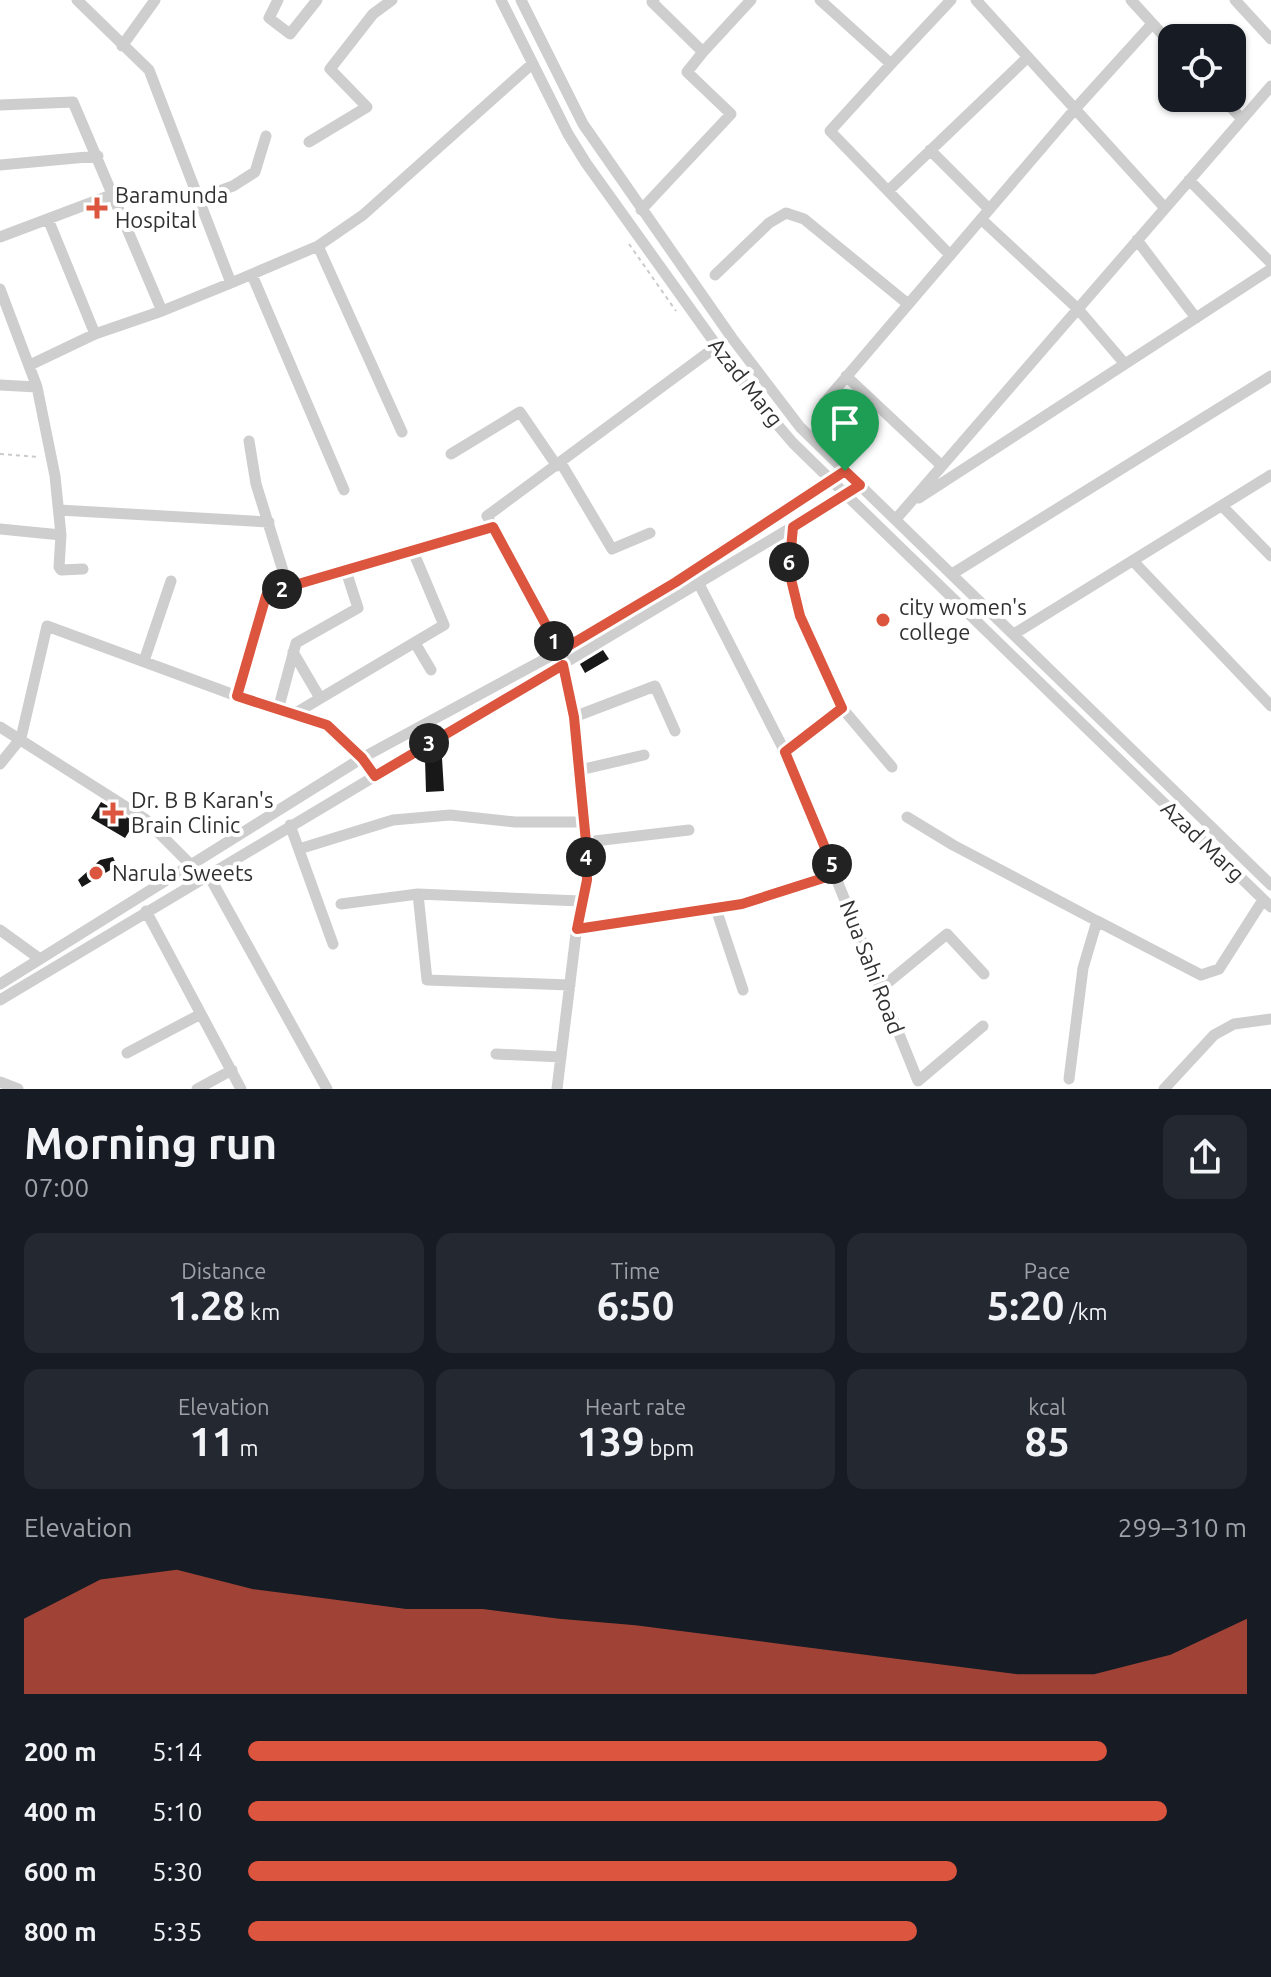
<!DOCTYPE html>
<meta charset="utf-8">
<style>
:root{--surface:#171b24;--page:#242831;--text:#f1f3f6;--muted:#9ea1a6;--accent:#db553f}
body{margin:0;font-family:Ubuntu,sans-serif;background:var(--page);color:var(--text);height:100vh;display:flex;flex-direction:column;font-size:30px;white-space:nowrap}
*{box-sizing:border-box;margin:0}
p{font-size:26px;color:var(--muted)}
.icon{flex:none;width:44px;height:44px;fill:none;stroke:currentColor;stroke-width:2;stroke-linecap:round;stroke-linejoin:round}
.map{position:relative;height:1089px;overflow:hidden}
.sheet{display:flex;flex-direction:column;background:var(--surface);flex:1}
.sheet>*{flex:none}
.tools{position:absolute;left:1158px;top:24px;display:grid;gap:16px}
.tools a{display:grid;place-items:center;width:88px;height:88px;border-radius:16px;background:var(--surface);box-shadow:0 2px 6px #0004;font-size:40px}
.pin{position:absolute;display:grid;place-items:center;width:68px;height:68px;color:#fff;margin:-82px -34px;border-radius:50% 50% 50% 0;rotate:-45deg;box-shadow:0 0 8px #0007}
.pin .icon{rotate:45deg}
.km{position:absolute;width:40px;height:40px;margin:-20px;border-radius:50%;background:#222;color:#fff;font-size:22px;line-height:40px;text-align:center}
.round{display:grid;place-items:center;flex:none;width:84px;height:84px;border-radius:16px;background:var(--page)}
.overview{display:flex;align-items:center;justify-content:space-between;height:136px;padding:0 24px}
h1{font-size:44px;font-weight:700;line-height:60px}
.stats{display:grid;grid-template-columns:repeat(3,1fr);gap:12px;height:136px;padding:8px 24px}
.stats div{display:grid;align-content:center;border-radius:16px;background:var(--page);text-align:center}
.stats b{font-size:40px;font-weight:700}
.stats small{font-size:22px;font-weight:400}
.stats p{font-size:22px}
.chart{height:224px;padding:16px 24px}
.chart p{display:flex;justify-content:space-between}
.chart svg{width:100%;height:144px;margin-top:8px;fill:var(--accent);opacity:.7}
ul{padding:0 24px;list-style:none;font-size:26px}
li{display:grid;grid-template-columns:128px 96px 1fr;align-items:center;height:60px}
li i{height:20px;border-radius:10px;background:var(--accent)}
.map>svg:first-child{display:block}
.building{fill:#181818}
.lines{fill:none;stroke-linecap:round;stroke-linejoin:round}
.path{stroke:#cbcbcb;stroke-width:2;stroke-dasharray:4 4;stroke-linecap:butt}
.minor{stroke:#cecece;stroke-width:11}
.route-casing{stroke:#fff;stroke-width:16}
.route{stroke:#db553f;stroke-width:10}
.poi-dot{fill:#db553f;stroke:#fff;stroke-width:3}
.labels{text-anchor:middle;stroke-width:8;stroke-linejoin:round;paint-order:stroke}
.poi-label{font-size:22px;fill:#313131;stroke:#fff;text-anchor:start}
.street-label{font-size:22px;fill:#313131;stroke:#fff}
</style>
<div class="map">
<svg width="1271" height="1089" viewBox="0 0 1271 1089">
<rect width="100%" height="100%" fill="#fff"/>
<path class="building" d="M 603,650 L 609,659 L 585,673 L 580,664 Z
M 442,758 L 444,791 L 426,792 L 425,759 Z
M 101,802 L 135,822 L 125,838 L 91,818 Z
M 113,857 L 117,866 L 82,887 L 78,880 L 100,860 Z"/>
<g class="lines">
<path class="path" d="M 629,244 L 676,311
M 0,454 L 39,457"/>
<path class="minor" d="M 77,0 L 149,70 L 231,283 L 162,311
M 278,0 L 269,18 L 290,34 L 317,0
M 501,0 L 568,134 L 586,163 L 752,395 L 793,443 L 836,485 L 1271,907
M 521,0 L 583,124 L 732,338 L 800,427 L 1271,885
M 820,0 L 891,64 L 951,0
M 976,0 L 1165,208
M 1131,0 L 1172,45
M 1235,0 L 1271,39
M 122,46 L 155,0
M 703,52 L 751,0
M 891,64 L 830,131 L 950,255
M 1222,98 L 1242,119
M 0,105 L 73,102 L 162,311 L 95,334 L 30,365
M 309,142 L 367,107 L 330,69 L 373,14 L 392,0
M 930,150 L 989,209
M 0,165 L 98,156
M 1189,180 L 1271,263
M 888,191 L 1028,57
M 197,199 L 233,186 L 255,172 L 266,136
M 641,210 L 731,114 L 687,72 L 703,52 L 652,2 L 654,0
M 48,219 L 95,334
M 981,219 L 1078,309 L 1125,364
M 0,237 L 114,194
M 1137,240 L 1196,318
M 318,246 L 402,432
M 252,275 L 344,490
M 715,275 L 769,223 L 786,213 L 804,219 L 908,304
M 231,283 L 318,246 L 363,215 L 532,64
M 0,289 L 37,387 L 55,476 L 61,535 L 0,529
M 846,376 L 942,466
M 0,385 L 37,387
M 824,403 L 1075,109 L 1152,24
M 249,441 L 256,484 L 288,587
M 451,454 L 520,412 L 557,466
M 561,463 L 612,549 L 650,533
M 919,498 L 1271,269
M 1222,506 L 1271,556
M 59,510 L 269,522
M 896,519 L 1271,86
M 793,527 L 789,571 L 800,616 L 842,708 L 785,752 L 918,1081 L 983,1026
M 61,535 L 59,567 L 61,570 L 83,569
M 1133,561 L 1271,706
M 952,574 L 1271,376
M 699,584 L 785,752
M 1014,634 L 1271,475
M 415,643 L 431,670
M 560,651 L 487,516 L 717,346
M 293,652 L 320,698
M 144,661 L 171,581
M 563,665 L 574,717 L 584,822
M 842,708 L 892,767
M 278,710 L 296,643 L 358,608 L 345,568
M 294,714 L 444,625 L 412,549
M 574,717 L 655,686 L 675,731
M 0,727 L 145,819 L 191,865
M 0,764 L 21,738 L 47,626 L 237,696
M 580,770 L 644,755
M 375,776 L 362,758 L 327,725 L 237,696 L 266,596 L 345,568 L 493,527
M 907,817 L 953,845 L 1097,921
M 290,825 L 333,944
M 586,842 L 689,830
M 299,849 L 393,820 L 450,815 L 515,822 L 584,822 L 587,880 L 580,901 L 557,1089
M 208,874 L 327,1089
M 418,894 L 427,980 L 570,985
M 341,904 L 418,894 L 580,901
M 716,909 L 743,990
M 146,911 L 241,1089
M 577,929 L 742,904 L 836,874
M 0,930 L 40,959
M 0,984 L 362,758 L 560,651 L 676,582 L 845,471
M 880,989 L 947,934 L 984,974
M 0,1000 L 851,492
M 127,1053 L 201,1014
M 496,1054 L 561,1057
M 1069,1079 L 1083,968 L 1097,921 L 1201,975 L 1219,969 L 1263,900
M 0,1082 L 18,1089
M 197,1089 L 232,1070
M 1164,1089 L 1214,1035 L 1234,1024 L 1271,1019"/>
</g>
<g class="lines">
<g class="route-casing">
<path id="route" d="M 845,471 L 860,485 L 793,527 L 789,571 L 800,616 L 842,708 L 785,752 L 836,874 L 742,904 L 577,929 L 587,880 L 586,842 L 574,717 L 563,665 L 375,776 L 362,758 L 327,725 L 237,696 L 266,596 L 288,587 L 493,527 L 560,651 L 676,582 Z"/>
</g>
<use href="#route" class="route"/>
</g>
<g class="poi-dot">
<path d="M93 196h8v8h8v8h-8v8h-8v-8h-8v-8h8z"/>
<circle cx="883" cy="620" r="8"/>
<path d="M109 801h8v8h8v8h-8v8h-8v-8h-8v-8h8z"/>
<circle cx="96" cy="873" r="8"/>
</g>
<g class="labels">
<g class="poi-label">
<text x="115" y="203">Baramunda<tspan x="115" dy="25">Hospital</tspan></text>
<text x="899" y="615">city women's<tspan x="899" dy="25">college</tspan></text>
<text x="131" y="808">Dr. B B Karan's<tspan x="131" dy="25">Brain Clinic</tspan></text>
<text x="112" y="881">Narula Sweets</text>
</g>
<g class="street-label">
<text transform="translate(746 382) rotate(52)" y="8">Azad Marg</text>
<text transform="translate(1203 841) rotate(44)" y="8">Azad Marg</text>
<text transform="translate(872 967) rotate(69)" y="8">Nua Sahi Road</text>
</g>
</g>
</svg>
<div class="tools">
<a><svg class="icon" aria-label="locate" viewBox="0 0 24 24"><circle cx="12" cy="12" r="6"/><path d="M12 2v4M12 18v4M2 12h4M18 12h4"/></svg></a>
</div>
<div class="pin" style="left:845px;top:471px;background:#1e9e55"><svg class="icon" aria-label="arrive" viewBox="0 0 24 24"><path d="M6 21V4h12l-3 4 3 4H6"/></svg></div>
<b class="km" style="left:554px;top:641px">1</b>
<b class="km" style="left:282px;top:589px">2</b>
<b class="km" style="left:429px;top:743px">3</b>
<b class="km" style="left:586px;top:857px">4</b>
<b class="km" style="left:832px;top:864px">5</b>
<b class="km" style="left:789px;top:562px">6</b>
</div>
<section class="sheet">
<div class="overview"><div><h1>Morning run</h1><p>07:00</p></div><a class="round"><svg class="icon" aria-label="share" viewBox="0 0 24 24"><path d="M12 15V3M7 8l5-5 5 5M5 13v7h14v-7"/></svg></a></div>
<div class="stats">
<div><p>Distance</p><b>1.28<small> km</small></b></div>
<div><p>Time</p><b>6:50</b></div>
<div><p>Pace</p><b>5:20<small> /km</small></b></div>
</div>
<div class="stats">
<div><p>Elevation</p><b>11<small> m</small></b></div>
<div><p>Heart rate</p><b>139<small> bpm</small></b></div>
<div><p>kcal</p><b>85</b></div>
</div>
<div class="chart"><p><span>Elevation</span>299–310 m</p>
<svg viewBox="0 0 160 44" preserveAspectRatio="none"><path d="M0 44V21L10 9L20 6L30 12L40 15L50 18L60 18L70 21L80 23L90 26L100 29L110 32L120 35L130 38L140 38L150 32L160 21V44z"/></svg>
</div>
<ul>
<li><b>200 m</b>5:14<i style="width:86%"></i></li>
<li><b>400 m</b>5:10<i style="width:92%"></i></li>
<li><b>600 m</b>5:30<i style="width:71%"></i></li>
<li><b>800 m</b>5:35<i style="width:67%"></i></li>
</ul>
</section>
